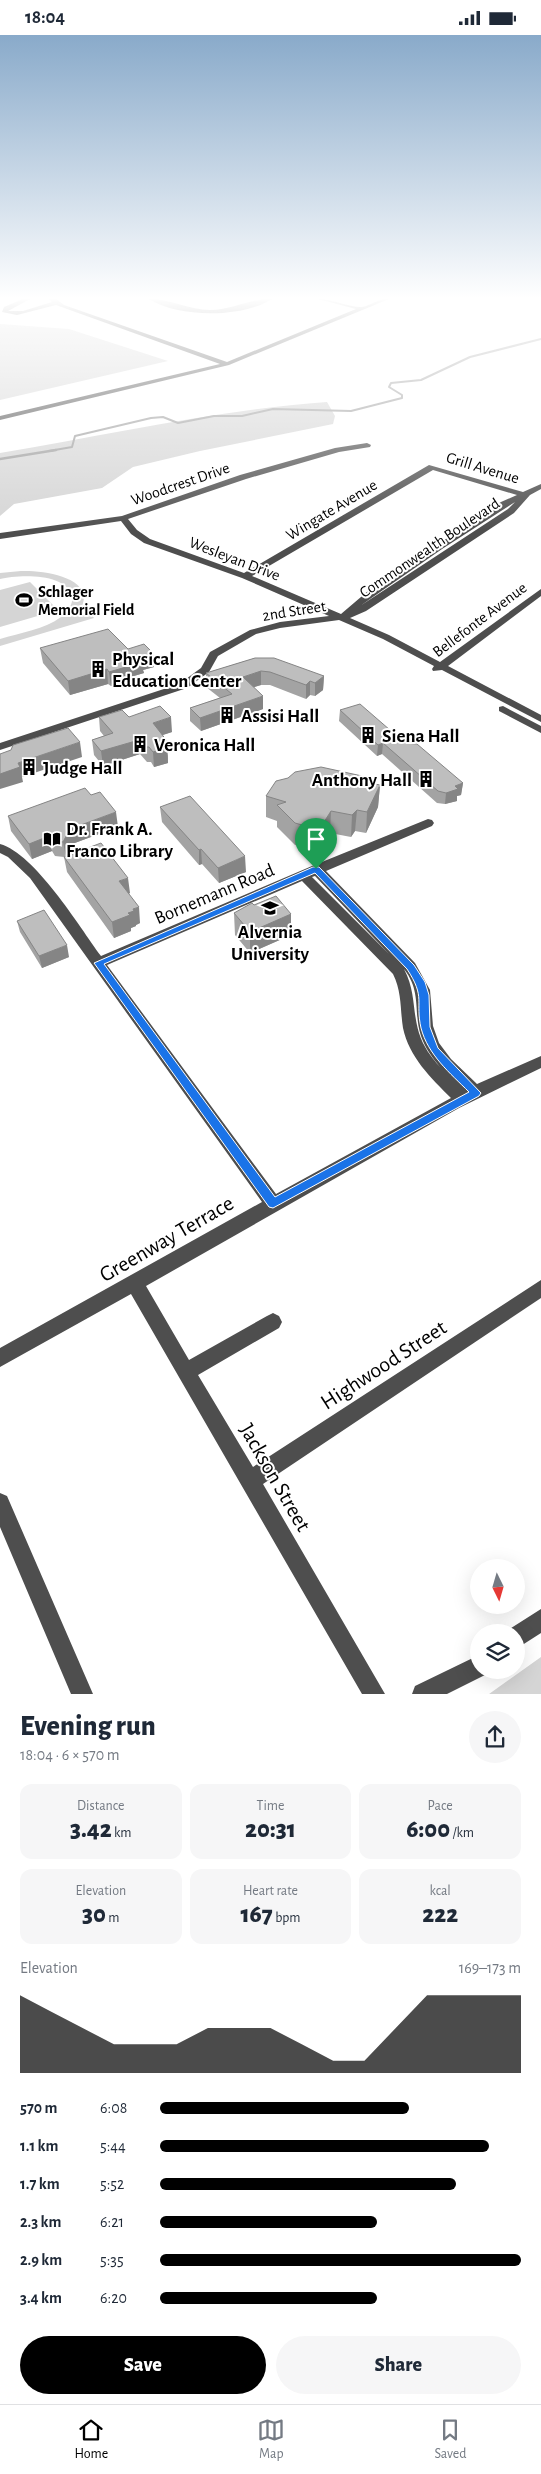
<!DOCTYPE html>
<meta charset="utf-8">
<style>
:root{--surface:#fff;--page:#f6f6f7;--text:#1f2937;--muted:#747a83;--line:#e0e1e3;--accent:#000}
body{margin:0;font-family:"Alegreya Sans",sans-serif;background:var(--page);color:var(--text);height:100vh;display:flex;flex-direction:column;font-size:19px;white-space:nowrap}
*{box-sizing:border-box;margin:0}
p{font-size:16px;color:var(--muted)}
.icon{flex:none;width:28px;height:28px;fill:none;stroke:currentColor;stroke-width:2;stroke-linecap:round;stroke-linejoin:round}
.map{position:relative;height:1659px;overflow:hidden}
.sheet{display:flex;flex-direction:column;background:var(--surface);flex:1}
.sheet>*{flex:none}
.needle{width:32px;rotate:175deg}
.buttons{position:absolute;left:470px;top:1524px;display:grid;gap:10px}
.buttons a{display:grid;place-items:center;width:55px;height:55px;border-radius:50%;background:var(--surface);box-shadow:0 5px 20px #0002;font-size:25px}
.pin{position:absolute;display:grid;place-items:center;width:42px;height:42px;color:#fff;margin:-51px -21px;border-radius:50% 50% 50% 0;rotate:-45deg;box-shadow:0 0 5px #0007}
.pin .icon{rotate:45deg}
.round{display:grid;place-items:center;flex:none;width:52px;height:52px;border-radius:26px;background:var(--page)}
.headline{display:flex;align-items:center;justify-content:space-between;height:85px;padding:0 20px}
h1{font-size:28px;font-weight:800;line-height:38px}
.metrics{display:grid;grid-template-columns:repeat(3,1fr);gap:8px;height:85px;padding:5px 20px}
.metrics div{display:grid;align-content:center;border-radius:12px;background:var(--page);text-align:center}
.metrics b{font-size:25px;font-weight:800}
.metrics small{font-size:14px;font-weight:400}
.metrics p{font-size:14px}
.chart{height:140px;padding:10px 20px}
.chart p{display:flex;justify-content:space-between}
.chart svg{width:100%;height:90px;margin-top:5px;fill:var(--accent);opacity:.7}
.button{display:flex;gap:10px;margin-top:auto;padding:10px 20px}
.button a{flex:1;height:58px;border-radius:30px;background:var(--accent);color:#fff;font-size:20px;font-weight:800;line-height:58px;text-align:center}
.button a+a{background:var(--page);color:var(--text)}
ul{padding:0 20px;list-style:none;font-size:16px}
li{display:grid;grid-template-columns:80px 60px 1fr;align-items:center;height:38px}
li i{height:12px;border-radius:6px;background:var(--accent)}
.status{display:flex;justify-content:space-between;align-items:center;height:35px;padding:0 25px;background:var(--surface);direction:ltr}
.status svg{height:14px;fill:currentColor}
.tab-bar{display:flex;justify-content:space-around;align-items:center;height:70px;border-top:1px solid var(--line);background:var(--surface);font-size:14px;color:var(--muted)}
.tab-bar a{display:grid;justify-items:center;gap:2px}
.tab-bar .on{color:var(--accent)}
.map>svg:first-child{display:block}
.green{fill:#d5d5d5}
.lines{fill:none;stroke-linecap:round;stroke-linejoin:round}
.stream-far1{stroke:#9c9c9c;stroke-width:2}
.stream{stroke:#9c9c9c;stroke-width:2.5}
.minor{fill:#4e4e4e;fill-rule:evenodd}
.wall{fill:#a3a3a3}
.shaded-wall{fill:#858585}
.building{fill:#bebebe;stroke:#858585}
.route{fill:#1a73e8;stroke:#fff;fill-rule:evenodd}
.labels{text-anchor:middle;stroke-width:4;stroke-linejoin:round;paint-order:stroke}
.far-street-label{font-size:16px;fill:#000;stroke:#fff}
.far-poi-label{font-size:16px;font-weight:bold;fill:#000;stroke:#fff;text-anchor:start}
.poi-label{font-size:19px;font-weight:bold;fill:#000;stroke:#fff;text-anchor:start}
.street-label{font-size:19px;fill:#000;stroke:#fff}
.near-street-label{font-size:22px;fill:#000;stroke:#fff}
</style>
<div class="status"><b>18:04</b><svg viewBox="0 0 49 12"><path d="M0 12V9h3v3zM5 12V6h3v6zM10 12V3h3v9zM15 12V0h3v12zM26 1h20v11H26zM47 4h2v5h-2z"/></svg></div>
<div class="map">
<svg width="541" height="1659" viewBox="0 0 541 1659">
<rect width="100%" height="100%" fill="#fff"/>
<path class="green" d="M 0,289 L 69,294 L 168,326 L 0,365 Z
M 327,367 L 335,381 L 333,389 L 200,416 L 133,432 L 102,453 L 14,469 L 0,481 L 0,418 C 109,400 217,375 327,367 Z
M 21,536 C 46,535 105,544 76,581 L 89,577 L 94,583 L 0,611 L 0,604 C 20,598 45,594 61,582 C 67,577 73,570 72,563 C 68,537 18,540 0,544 L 0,538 Z
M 30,547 L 58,575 L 0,592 L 0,555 Z
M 541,1622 L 541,1659 L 489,1659 Z"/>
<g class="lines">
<path class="stream-far1" d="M 49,416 L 72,412 L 75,401 L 151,383 L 163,382 L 178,388 L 214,381 L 242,381 L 273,374 L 351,376 L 402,363 L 402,360 L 389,352 L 391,348 L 421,345 L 470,322 L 541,304"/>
<path class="stream" d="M 0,424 L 56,415"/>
<path class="minor" d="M 23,264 L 30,264 L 8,276 L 23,276 L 52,267 L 49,264 L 56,264 L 64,270 L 227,327 L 356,274 L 318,264 C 332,264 351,273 362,272 C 372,270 379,263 389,264 L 229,330 L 0,385 L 0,381 L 220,329 L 56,270 L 17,280 L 2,277 L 4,272 Z
M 149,264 C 168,263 189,275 210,275 C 231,275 252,263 272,264 C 242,283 179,283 149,264 Z
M 367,408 L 371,410 L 370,412 L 339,417 L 246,444 L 128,484 L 137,495 L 150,504 L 244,538 L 429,430 L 523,457 L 541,449 L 541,454 L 530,460 L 514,478 L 366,576 L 350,583 L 389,600 L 440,627 L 541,554 L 541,561 L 448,631 L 541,680 L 541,687 L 442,635 L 433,636 L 432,634 L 434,631 L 383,604 L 339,585 L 280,593 L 256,599 L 218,621 L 209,637 L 187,653 L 0,715 L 0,708 L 179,649 L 201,633 L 210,617 L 250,595 L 280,587 L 329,581 L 242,543 L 144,508 L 131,499 L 121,486 L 0,504 L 0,498 L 122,481 L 240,440 L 335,413 ZM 433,435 L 517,460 L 501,467 L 368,556 L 341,579 L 252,541 ZM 515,467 L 508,474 L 360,571 L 442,514 Z
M 503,671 L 541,691 L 541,698 L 499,676 L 499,672 Z
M 428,784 L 432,785 L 434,788 L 432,791 L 326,836 L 415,928 L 430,955 L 433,991 L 439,1008 L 451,1024 L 477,1049 L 541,1021 L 541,1033 L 459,1073 L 146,1251 L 189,1325 L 267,1281 L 273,1278 L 279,1281 L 282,1287 L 279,1293 L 198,1340 L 253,1432 L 541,1245 L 541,1263 L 263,1449 L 385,1659 L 362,1659 L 131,1259 L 0,1332 L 0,1313 L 262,1167 L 30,843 L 8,822 L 0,818 L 0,809 C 35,819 79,891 101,921 L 312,831 ZM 315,841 L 389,919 L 312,842 ZM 302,846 L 393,939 C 402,957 400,974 403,993 C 409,1022 431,1043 451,1063 L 276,1159 L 107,930 ZM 404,934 C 422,957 413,977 421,1001 C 425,1013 432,1022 440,1032 C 431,1022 423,1011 419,998 C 412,975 416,957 404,934 Z
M 0,1458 L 7,1461 L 93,1659 L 71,1659 L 0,1492 Z
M 541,1574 L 541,1598 L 516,1614 L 516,1598 L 507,1598 L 508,1595 Z
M 479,1620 L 479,1635 L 488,1635 L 487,1639 L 447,1659 L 412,1659 L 415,1651 Z"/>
</g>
<path class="wall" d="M 40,613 L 128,614 L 153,618 L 154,632 L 143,635 L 144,638 L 127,643 L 127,646 L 111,651 L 108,649 L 70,660 L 43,628 Z
M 255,623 L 324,641 L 323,655 L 315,661 L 310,660 L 306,664 L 270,650 L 261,650 L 253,652 L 263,674 L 201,696 L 190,686 L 190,673 L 220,663 L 206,652 L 206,638 Z
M 340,675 L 405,708 L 463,748 L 461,760 L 457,761 L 457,766 L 445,769 L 437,768 L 382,719 L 377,721 L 339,686 Z
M 99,682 L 129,682 L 172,697 L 162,700 L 168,721 L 168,728 L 154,732 L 151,727 L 147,727 L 140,719 L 103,731 L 94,720 L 92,705 L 104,701 L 100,696 Z
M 362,741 L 362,746 L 380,750 L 378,772 L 366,798 L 355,796 L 351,802 L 330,798 L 323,808 L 319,807 L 315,816 L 295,810 L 277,792 L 277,786 L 266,782 L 266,761 Z
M 160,772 L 246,837 L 219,848 L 202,829 L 199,830 L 162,787 Z
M 8,781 L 118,792 L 72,809 L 66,821 L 130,858 L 128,859 L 140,888 L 136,890 L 136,891 L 131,893 L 131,896 L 114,903 L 67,837 L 64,822 L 55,821 L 52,816 L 32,824 L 11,796 Z
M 254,870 L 291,879 L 291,900 L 250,918 L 235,900 L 234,878 Z
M 17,886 L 69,922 L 42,933 L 20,897 Z"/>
<path class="shaded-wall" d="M 153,618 L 154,632 L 143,635 L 144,638 L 127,643 L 127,646 L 111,651 L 109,637 L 123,629 L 141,622 Z
M 107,634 L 108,649 L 70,660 L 68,646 Z
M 261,636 L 261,650 L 243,656 L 243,642 Z
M 324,641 L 323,655 L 315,661 L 315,648 Z
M 310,646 L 310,660 L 306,664 L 306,650 Z
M 263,661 L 263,674 L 201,696 L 200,683 Z
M 171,682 L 172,697 L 154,703 L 153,688 Z
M 139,705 L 140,719 L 103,731 L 101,716 Z
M 167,706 L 168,728 L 154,732 L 153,717 L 163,708 Z
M 80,707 L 82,722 L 22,742 L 23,747 L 0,754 L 0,739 L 18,728 Z
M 383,708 L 382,719 L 377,721 L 378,710 Z
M 463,748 L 461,760 L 457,761 L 457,766 L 445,769 L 446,758 L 455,751 Z
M 380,750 L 378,772 L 366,798 L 367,777 Z
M 357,775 L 355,796 L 351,802 L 352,780 Z
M 331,776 L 330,798 L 323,808 L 324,787 Z
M 116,777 L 118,792 L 72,809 L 66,822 L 63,807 L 70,794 Z
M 320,786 L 319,807 L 315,816 L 316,794 Z
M 49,801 L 52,816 L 32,824 L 29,809 Z
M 201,814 L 202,829 L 199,830 L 199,815 Z
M 245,821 L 246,837 L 219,848 L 218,833 Z
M 128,843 L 130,858 L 121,862 L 119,846 Z
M 139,872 L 140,888 L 136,890 L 136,891 L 131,893 L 131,896 L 114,903 L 112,887 L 128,878 L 133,874 Z
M 291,879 L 291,900 L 250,918 L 250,897 Z
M 67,910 L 69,922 L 42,933 L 39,921 Z"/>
<path class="building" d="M 108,594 L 128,614 L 144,609 L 153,618 L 141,622 L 142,623 L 123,629 L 126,632 L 109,637 L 107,634 L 68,646 L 40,613 Z
M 255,623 L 274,623 L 324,641 L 315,648 L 310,646 L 306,650 L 270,637 L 261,636 L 243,642 L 263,661 L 200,683 L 190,673 L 232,659 L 206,638 Z
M 360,669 L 405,708 L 417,709 L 463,748 L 455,751 L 458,754 L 446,758 L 438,756 L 383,708 L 378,710 L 340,675 Z
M 160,671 L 171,682 L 153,688 L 167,706 L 163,708 L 167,713 L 153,717 L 149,712 L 145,712 L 139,705 L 101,716 L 92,705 L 113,698 L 99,682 L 122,675 L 129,682 Z
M 68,693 L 80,707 L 18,728 L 20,732 L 0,739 L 0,719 L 11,715 L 13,710 Z
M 321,732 L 362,741 L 360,746 L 380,750 L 367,777 L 357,775 L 352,780 L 331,776 L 324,787 L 320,786 L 316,794 L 295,788 L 277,770 L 286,767 L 266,761 L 276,746 L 288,743 L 295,737 Z
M 85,753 L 91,760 L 100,757 L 116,777 L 70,794 L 63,807 L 53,806 L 49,801 L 29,809 L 8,781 Z
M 190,761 L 245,821 L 218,833 L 201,814 L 199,815 L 160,772 Z
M 101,808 L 128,843 L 119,846 L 139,872 L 133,874 L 134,876 L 128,878 L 130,880 L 112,887 L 64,822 Z
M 276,861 L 291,879 L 250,897 L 234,878 L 252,868 L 254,870 Z
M 44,875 L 67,910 L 39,921 L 17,886 Z"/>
<linearGradient id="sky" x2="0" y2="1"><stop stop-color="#89aaca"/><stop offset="0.53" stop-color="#fff"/><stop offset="1" stop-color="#fff" stop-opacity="0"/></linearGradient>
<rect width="541" height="496" fill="url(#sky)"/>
<path class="route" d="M 313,832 L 319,832 L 414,930 L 425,947 L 429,960 L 430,992 L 438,1013 L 481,1058 L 479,1061 L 273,1173 L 269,1172 L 94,928 ZM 315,838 L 407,934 C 426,963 415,966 421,993 C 428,1020 450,1038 469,1057 L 275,1162 L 104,929 Z"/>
<defs>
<g id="stadium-bare" transform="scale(1.35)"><path d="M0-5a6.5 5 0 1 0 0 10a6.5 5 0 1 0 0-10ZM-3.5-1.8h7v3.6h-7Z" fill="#000" stroke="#fff" stroke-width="2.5" paint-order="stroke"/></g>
<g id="building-bare" transform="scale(1.35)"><path d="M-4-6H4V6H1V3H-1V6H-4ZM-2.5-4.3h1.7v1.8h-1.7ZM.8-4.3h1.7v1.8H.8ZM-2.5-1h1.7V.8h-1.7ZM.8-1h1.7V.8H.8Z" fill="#000" stroke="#fff" stroke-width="2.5" paint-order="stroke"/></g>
<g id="library-bare" transform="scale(1.35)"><path d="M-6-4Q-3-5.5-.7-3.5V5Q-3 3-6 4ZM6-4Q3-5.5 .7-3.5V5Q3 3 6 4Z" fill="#000" stroke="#fff" stroke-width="2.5" paint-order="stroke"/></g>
<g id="university-bare" transform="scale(1.35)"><path d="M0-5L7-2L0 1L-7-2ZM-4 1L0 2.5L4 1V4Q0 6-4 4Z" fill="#000" stroke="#fff" stroke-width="2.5" paint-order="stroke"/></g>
</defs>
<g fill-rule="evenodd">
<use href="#stadium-bare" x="24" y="565"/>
<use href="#building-bare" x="98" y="634"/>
<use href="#building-bare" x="227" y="680"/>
<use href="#building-bare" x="368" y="700"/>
<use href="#building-bare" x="140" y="709"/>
<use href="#building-bare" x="29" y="732"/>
<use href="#building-bare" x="426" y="744"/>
<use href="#library-bare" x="52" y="804"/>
<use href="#university-bare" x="270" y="873"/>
</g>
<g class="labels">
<g class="far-street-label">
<text transform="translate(483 432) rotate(17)" y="6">Grill Avenue</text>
<text transform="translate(180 448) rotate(-19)" y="6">Woodcrest Drive</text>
<text transform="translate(331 474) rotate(-31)" y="6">Wingate Avenue</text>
<text transform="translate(429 512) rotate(-34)" y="6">Commonwealth Boulevard</text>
<text transform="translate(235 523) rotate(21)" y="6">Wesleyan Drive</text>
<text transform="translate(294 575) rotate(-9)" y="6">2nd Street</text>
<text transform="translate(479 584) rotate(-37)" y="6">Bellefonte Avenue</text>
</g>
<g class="far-poi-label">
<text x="38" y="562">Schlager<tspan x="38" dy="18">Memorial Field</tspan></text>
</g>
<g class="poi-label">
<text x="112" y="630">Physical<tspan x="112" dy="22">Education Center</tspan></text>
<text x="241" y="687">Assisi Hall</text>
<text x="382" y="707">Siena Hall</text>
<text x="154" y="716">Veronica Hall</text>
<text x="43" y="739">Judge Hall</text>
<text x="412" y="751" text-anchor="end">Anthony Hall</text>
<text x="66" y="800">Dr. Frank A.<tspan x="66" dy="22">Franco Library</tspan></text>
<text x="270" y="903" text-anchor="middle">Alvernia<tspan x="270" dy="22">University</tspan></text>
</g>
<g class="street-label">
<text transform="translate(214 858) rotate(-23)" y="7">Bornemann Road</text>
</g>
<g class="near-street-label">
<text transform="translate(166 1203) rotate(-30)" y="8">Greenway Terrace</text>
<text transform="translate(383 1329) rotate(-33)" y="8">Highwood Street</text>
<text transform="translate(276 1442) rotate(60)" y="8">Jackson Street</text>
</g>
</g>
</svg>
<div class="buttons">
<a><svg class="needle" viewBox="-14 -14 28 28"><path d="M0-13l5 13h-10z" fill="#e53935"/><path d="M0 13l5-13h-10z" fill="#747a83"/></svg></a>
<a><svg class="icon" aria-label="layers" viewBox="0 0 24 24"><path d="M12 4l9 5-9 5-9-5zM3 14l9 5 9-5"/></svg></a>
</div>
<div class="pin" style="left:316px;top:834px;background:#1e9e55"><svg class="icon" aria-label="arrive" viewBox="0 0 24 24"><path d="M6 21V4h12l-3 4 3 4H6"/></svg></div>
</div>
<section class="sheet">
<div class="headline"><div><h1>Evening run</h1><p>18:04 · 6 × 570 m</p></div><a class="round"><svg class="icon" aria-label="share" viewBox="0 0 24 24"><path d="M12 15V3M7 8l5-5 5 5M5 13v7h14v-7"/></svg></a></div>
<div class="metrics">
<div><p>Distance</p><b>3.42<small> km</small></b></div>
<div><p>Time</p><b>20:31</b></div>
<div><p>Pace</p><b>6:00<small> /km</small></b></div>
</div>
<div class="metrics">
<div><p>Elevation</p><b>30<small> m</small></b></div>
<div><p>Heart rate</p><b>167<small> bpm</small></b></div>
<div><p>kcal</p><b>222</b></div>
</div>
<div class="chart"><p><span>Elevation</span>169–173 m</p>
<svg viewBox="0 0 160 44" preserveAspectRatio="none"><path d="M0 44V6L10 14L20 22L30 30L40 30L50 30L60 22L70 22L80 22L90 30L100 38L110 38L120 22L130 6L140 6L150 6L160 6V44z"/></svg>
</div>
<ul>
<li><b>570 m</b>6:08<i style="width:69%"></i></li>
<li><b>1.1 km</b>5:44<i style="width:91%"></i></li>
<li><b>1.7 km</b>5:52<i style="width:82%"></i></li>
<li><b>2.3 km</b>6:21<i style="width:60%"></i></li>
<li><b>2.9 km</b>5:35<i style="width:100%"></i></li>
<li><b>3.4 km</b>6:20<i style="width:60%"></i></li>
</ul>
<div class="button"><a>Save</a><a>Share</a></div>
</section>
<nav class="tab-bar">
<a class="on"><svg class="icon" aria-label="home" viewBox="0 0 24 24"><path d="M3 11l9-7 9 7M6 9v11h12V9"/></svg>Home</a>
<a><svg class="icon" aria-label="map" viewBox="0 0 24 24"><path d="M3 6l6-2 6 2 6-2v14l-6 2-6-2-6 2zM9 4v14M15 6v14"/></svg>Map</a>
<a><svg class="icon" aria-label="saved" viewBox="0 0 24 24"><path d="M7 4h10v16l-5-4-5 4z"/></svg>Saved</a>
</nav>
